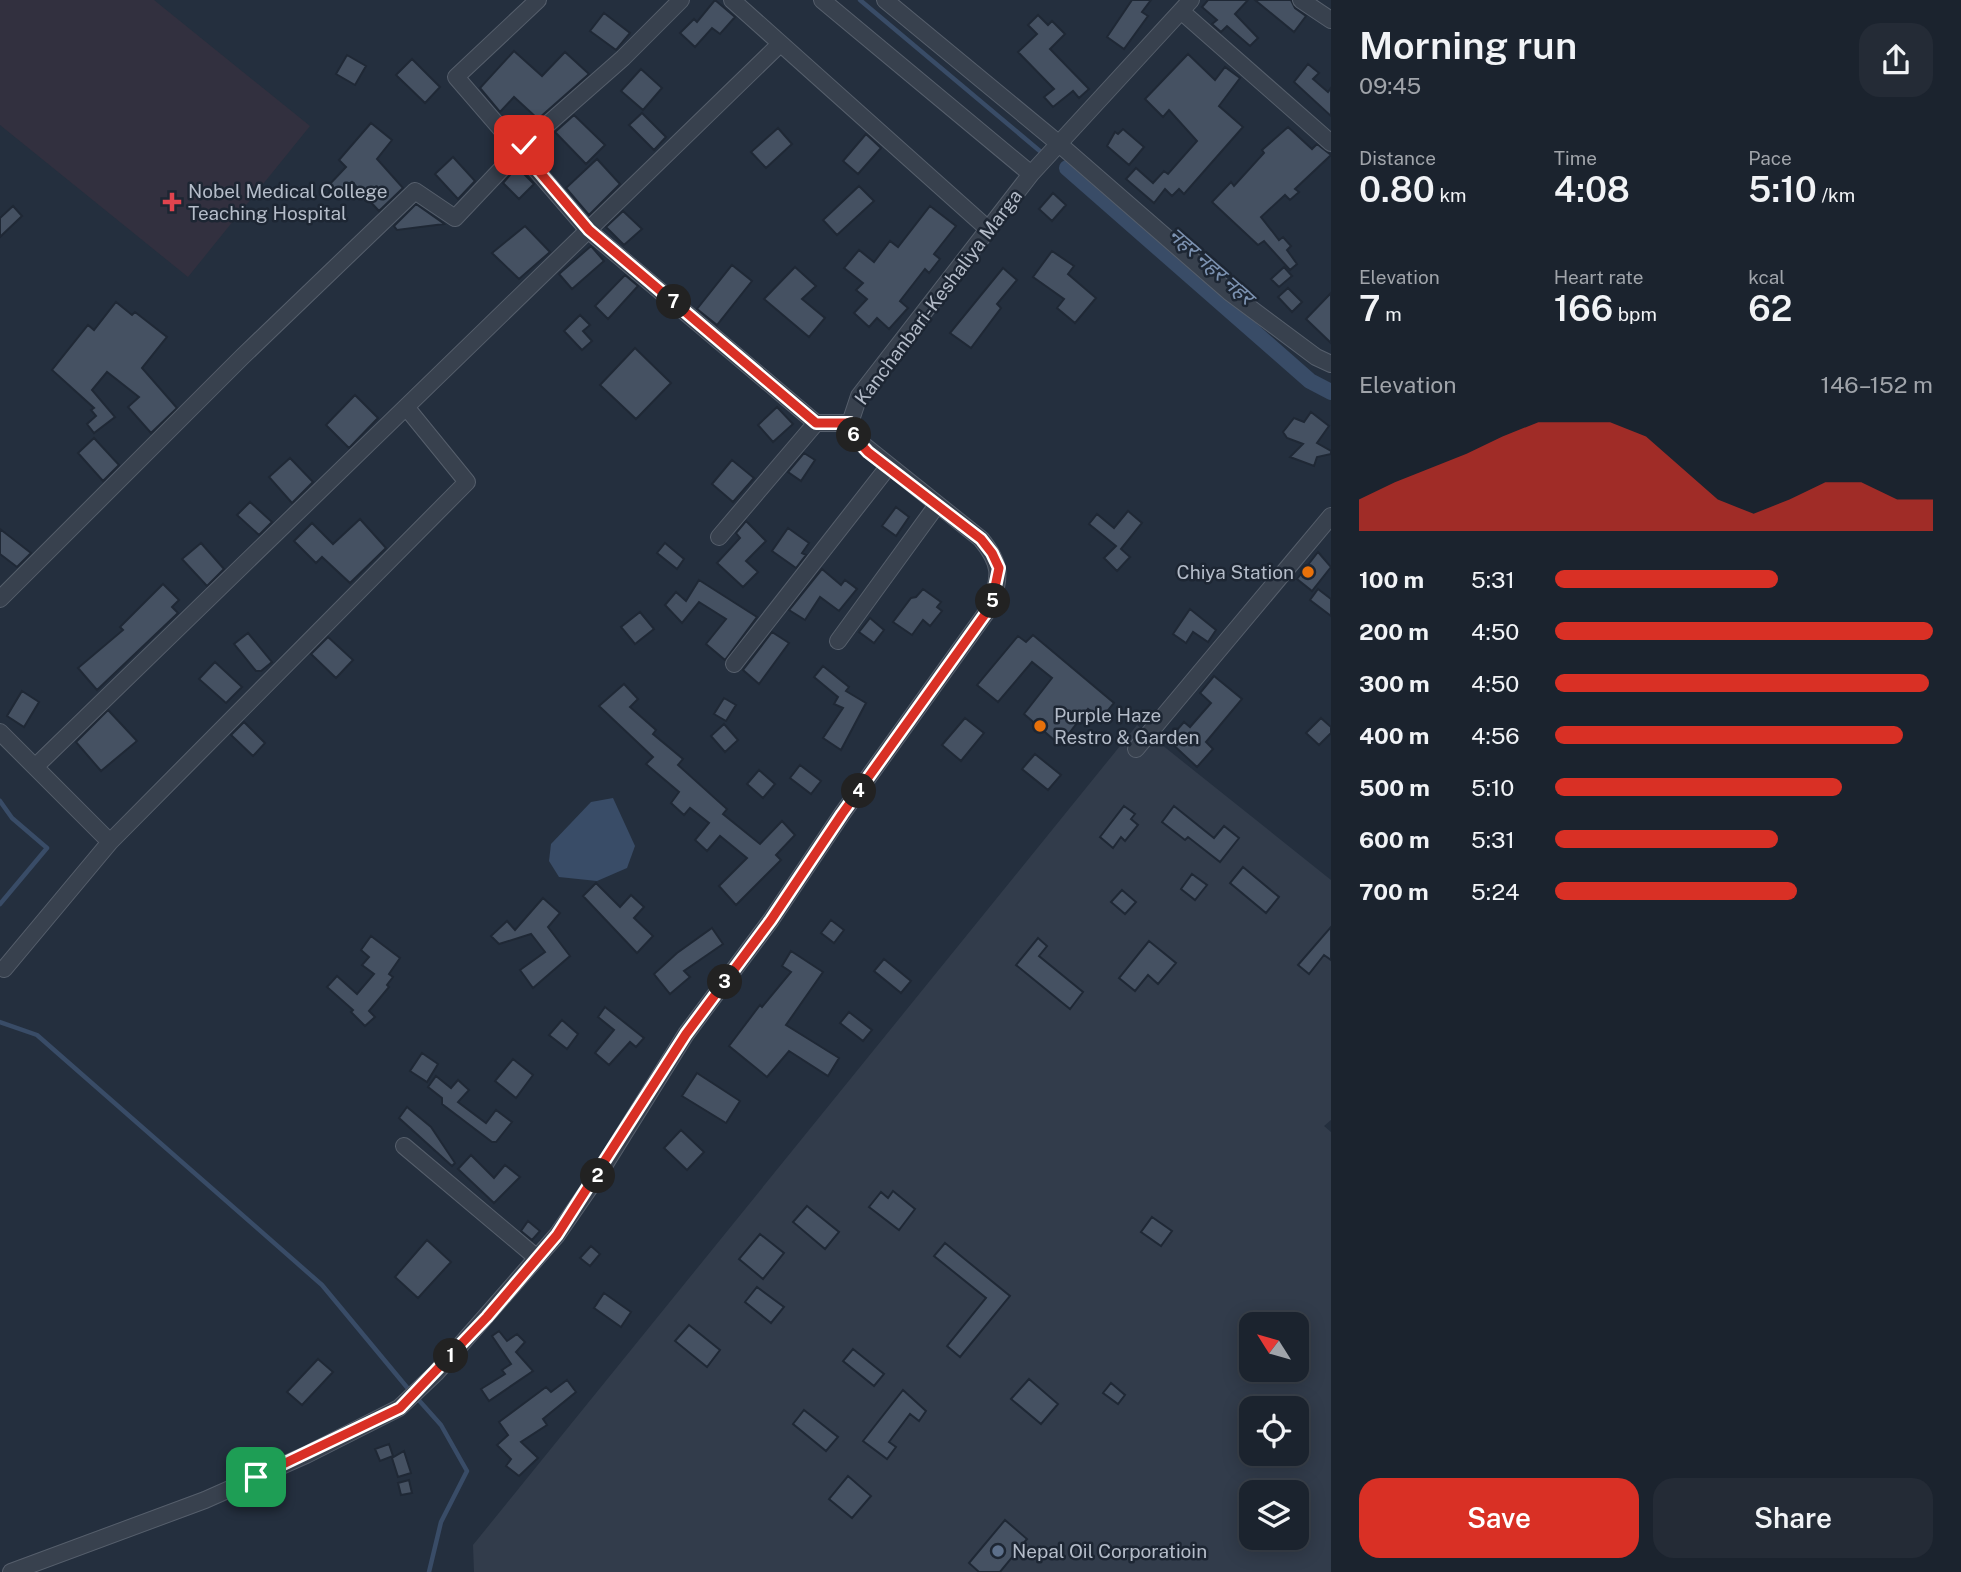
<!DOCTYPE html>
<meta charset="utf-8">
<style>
:root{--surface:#1b232e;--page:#242b36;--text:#f1f3f6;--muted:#a0a4aa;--line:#39404a;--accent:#d93025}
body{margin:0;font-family:"Public Sans","Noto Sans Devanagari",sans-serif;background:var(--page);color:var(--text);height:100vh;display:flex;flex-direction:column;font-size:26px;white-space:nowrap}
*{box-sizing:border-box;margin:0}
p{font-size:23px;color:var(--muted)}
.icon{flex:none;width:38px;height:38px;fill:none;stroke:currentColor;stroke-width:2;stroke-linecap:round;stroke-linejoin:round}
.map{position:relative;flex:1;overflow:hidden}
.drawer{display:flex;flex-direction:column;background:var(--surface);width:630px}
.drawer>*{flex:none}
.needle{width:46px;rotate:307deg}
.fabs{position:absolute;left:1239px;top:1312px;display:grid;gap:14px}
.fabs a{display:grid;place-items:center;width:70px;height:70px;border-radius:14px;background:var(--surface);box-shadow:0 4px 18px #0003,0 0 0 2px var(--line);font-size:35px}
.pin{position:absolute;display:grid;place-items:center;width:60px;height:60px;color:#fff;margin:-30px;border-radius:14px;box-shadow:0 4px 10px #0006}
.km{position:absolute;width:35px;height:35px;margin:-18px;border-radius:50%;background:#222;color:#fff;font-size:19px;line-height:35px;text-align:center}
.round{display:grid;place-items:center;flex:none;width:74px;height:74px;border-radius:21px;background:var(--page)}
.headline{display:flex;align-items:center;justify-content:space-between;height:119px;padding:0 28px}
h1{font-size:38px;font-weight:600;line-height:52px}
.metrics{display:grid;grid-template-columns:repeat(3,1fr);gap:10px;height:119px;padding:7px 28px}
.metrics div{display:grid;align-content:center}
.metrics b{font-size:35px;font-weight:600}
.metrics small{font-size:19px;font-weight:400}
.metrics p{font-size:19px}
.chart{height:196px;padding:14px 28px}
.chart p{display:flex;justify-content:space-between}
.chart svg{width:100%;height:126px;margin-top:7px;fill:var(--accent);opacity:.7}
.primary-button{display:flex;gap:14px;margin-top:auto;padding:14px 28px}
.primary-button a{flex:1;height:80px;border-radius:21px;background:var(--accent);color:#fff;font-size:28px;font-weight:600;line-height:80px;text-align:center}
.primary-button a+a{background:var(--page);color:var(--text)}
ul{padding:0 28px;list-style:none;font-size:23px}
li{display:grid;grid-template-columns:112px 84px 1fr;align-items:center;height:52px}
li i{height:18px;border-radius:9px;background:var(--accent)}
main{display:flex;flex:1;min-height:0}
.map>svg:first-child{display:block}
.medical{fill:#32303f}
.airport{fill:#323c4b;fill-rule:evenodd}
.water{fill:#394c67}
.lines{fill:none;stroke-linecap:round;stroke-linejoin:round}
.stream{stroke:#394c67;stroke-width:4.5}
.canal{stroke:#394c67;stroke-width:16}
.building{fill:#455162;stroke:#1f2835;stroke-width:2}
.minor-casing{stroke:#565f6c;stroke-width:18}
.minor{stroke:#38414e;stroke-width:16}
.route-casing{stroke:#fff;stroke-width:14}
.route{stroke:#d93025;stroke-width:9}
.health-dot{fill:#e0444e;stroke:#1d2633;stroke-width:2.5}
.food-dot{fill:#e8710a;stroke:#1d2633;stroke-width:2.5}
.service-dot{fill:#5c6f8a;stroke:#1d2633;stroke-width:2.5}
.labels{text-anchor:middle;stroke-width:5;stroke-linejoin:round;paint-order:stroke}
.poi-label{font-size:19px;fill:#b4bcc9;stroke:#1d2633;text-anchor:start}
.street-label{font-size:19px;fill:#b4bcc9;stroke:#1d2633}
.water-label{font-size:21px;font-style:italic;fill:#7c92b1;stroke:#1d2633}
</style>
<main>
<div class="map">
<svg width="1331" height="1572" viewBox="0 0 1331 1572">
<rect width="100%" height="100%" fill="#242f3e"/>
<path class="medical" d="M 0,0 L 154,0 L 310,126 L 188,277 L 0,125 Z"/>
<path class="airport" d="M 1137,725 L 1331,880 L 1331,1120 L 1324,1126 L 1331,1132 L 1331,1572 L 474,1572 L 473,1545 ZM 1251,1325 L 1297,1325 L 1297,1370 L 1251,1370 ZM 1251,1409 L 1297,1409 L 1297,1454 L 1251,1454 ZM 1251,1493 L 1297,1493 L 1297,1538 L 1251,1538 Z"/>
<path class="water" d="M 613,798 L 635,846 L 627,868 L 597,881 L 559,877 L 549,861 L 551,844 L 591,802 Z"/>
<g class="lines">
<path class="stream" d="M 860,0 L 1041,152
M 0,801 L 12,818 L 47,848 L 0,904
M 0,1022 L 37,1035 L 322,1285 L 410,1391
M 416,1397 L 441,1425 L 467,1471 L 441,1522 L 429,1572"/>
<path class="canal" d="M 1067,168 L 1310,381 L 1331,392"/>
</g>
<path class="building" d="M 715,0 L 735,17 L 720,34 L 712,28 L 695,47 L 680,33 L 694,19 L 697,22 Z
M 1132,0 L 1151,0 L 1142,12 L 1148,16 L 1124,49 L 1107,37 Z
M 1208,0 L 1248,0 L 1235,14 L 1258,38 L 1250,46 L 1227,26 L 1221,32 L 1212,24 L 1217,20 L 1202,7 Z
M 1255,0 L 1291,0 L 1295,8 L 1306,16 L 1294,32 Z
M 604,13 L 630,33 L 616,50 L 590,31 Z
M 1038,15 L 1048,25 L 1052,21 L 1065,34 L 1050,49 L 1089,89 L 1079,98 L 1073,91 L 1053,107 L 1044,97 L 1054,89 L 1018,52 L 1037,34 L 1028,25 Z
M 514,51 L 542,76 L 565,52 L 589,74 L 538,119 L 514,97 L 500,112 L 480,88 Z
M 1188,54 L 1215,80 L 1225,67 L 1240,78 L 1219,106 L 1243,127 L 1184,194 L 1179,189 L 1172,196 L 1165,189 L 1154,203 L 1126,179 L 1136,168 L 1153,183 L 1164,171 L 1168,174 L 1197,141 L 1169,110 L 1163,117 L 1145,99 Z
M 347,55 L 366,66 L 355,85 L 336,74 Z
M 412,59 L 440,87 L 425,103 L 396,75 Z
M 1308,64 L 1319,73 L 1313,79 L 1328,92 L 1331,88 L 1331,116 L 1294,82 Z
M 641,69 L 662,88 L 643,110 L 621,91 Z
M 642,113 L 666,137 L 654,150 L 629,125 Z
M 574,115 L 605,145 L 586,164 L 555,132 Z
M 371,123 L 392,140 L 377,159 L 403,188 L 379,211 L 352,182 L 339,196 L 328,186 L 346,167 L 339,160 Z
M 1288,127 L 1312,149 L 1317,144 L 1331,155 L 1295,189 L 1299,192 L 1290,200 L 1285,195 L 1261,217 L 1279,240 L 1283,237 L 1291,246 L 1287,250 L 1297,264 L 1290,270 L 1264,241 L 1258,245 L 1212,202 L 1231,182 L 1234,186 L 1264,153 L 1262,150 Z
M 778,128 L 792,144 L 766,168 L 751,152 Z
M 1123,129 L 1144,147 L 1129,165 L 1107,146 L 1115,132 L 1118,134 Z
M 866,134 L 881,148 L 858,174 L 843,161 Z
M 453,157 L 475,181 L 458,199 L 435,174 Z
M 597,159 L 620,184 L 589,215 L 566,188 Z
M 517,167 L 534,184 L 519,199 L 503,183 Z
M 859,186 L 874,201 L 837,235 L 823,220 Z
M 1053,193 L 1066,205 L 1052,221 L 1039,209 Z
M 416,204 L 443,223 L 444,224 L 397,230 L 394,226 Z
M 13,206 L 22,216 L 0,237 L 0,218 Z
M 930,206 L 956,226 L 934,254 L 940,259 L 929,273 L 925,269 L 900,301 L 908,308 L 889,329 L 877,318 L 869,327 L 854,313 L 867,299 L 856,290 L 863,283 L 844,268 L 859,250 L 874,262 L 890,241 L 898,247 Z
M 623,211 L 642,229 L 624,245 L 606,227 Z
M 525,226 L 550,252 L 519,279 L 492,253 Z
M 591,246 L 604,261 L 572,289 L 559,274 Z
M 1052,251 L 1074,266 L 1068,274 L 1096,298 L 1075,323 L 1057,308 L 1064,299 L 1033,277 Z
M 732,265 L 752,281 L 717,325 L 697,309 Z
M 795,267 L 816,286 L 802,299 L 825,318 L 809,337 L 764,299 Z
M 1284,267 L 1292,276 L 1279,287 L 1271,279 Z
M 1003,268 L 1017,280 L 997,304 L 1001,308 L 971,348 L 950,333 Z
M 625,275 L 638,286 L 608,319 L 595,306 Z
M 1288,288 L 1302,302 L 1292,312 L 1278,297 Z
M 1331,293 L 1331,343 L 1306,319 Z
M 116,302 L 132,315 L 135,312 L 167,337 L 142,368 L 177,408 L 151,433 L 128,407 L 139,397 L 107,372 L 92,390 L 115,417 L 94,433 L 87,424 L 96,416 L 91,410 L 94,408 L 52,370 L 88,325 L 94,330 Z
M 580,315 L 590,325 L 583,331 L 592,341 L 582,350 L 564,331 Z
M 635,348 L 671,383 L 636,419 L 600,385 Z
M 355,395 L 378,418 L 349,448 L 326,425 Z
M 777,407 L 793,424 L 773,442 L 758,425 Z
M 1311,412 L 1329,426 L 1317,443 L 1331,451 L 1331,454 L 1317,457 L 1314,466 L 1290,457 L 1303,444 L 1287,438 L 1283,432 L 1294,418 L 1304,422 Z
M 94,438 L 119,465 L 103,481 L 78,453 Z
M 804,453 L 815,460 L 801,481 L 788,472 Z
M 290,458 L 313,482 L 292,503 L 269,477 Z
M 732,460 L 754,478 L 733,502 L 712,484 Z
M 250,502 L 272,522 L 259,535 L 237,515 Z
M 896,507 L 909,517 L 896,536 L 882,526 Z
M 1128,511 L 1142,523 L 1121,549 L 1130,557 L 1117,571 L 1104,558 L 1116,546 L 1089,524 L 1097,514 L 1114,528 Z
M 360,519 L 386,548 L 350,583 L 322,557 L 316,563 L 294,541 L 312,523 L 333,544 Z
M 746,521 L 766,541 L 746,561 L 758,572 L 743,587 L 717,563 L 740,538 L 736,533 Z
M 788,528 L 809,543 L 802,553 L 806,555 L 796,568 L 772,551 Z
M 0,529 L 31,553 L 17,567 L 0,554 Z
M 201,543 L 224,569 L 207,586 L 182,559 Z
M 665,543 L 684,559 L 677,569 L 657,553 Z
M 1318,552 L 1331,567 L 1312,591 L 1297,579 Z
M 822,569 L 841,585 L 845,580 L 857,589 L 839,611 L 820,597 L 805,620 L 789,610 Z
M 699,580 L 757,617 L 725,660 L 706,644 L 726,619 L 699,602 L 682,623 L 665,605 L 676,592 L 686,601 Z
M 163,584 L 179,600 L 172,607 L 178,613 L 97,690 L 78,668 L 123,630 L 120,627 Z
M 923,589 L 941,602 L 937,607 L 942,611 L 930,626 L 923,620 L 912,635 L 893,622 L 911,598 L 916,597 Z
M 1318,589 L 1331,599 L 1331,616 L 1310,600 Z
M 1190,609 L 1216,630 L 1208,642 L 1193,632 L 1186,643 L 1173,634 Z
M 640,612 L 654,629 L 635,644 L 621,627 Z
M 870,618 L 884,630 L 874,643 L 859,632 Z
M 772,632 L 789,643 L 759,684 L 743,670 Z
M 248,633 L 272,662 L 261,671 L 256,671 L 234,644 Z
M 1033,635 L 1114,703 L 1101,719 L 1088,709 L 1060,745 L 1024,714 L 1052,678 L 1032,662 L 998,702 L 977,685 L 1018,636 L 1026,642 Z
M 328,637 L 353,660 L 336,678 L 311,654 Z
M 215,662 L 242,687 L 226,703 L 199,679 Z
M 823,666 L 849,687 L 846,691 L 866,703 L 841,750 L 823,738 L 843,708 L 834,704 L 838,697 L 814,677 Z
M 1214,676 L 1242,699 L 1206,742 L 1213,749 L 1197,767 L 1168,740 L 1184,722 L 1190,727 L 1211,703 L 1200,693 Z
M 624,684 L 638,699 L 630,707 L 656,730 L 653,734 L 683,759 L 678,765 L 727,809 L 723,814 L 760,844 L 782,821 L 795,835 L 776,855 L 781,860 L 736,905 L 719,886 L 747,858 L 720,836 L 707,851 L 695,840 L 709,823 L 690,808 L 684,815 L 671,803 L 679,792 L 646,764 L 653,757 L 599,706 Z
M 22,691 L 39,702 L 24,727 L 7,716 Z
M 724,698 L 736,705 L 726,721 L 714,714 Z
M 108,710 L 137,741 L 101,771 L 76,742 Z
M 965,718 L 984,733 L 961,761 L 942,745 Z
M 1321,718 L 1331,727 L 1331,733 L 1319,745 L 1306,733 Z
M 244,722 L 265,743 L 253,756 L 231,735 Z
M 724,724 L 738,740 L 725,752 L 711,736 Z
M 1035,754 L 1061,775 L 1048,790 L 1022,769 Z
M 800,765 L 821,781 L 811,794 L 790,778 Z
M 759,770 L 775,784 L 763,798 L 747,784 Z
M 1124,806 L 1135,814 L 1131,819 L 1138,825 L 1125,841 L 1121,837 L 1113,848 L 1100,837 Z
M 1174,806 L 1214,838 L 1224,826 L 1239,838 L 1220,862 L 1188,837 L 1185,840 L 1162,822 Z
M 1243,867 L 1279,897 L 1266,913 L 1230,883 Z
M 1192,874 L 1207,885 L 1195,900 L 1181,889 Z
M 596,883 L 620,907 L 631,895 L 644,907 L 634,918 L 653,936 L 637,953 L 583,896 Z
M 1122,890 L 1136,902 L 1125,914 L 1111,902 Z
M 543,898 L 560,913 L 548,927 L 570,956 L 533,988 L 520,970 L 545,952 L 531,934 L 499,944 L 491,936 L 507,921 L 515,930 Z
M 831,920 L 844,930 L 834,943 L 821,933 Z
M 1331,927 L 1331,960 L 1324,955 L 1309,974 L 1298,965 Z
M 712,928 L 723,944 L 684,971 L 690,977 L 670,994 L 654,974 L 677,953 Z
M 371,936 L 400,958 L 389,974 L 393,977 L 387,985 L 389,987 L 369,1011 L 375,1017 L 365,1026 L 351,1012 L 353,1010 L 327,987 L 337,976 L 357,994 L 374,974 L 362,965 L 369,957 L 361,950 Z
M 1038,938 L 1047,946 L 1039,956 L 1083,992 L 1070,1009 L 1016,965 Z
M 1149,941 L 1176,963 L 1158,984 L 1148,975 L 1135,991 L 1119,978 Z
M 791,951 L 823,972 L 786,1025 L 839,1058 L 828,1076 L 789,1051 L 767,1077 L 729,1046 L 760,1005 L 762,1007 L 791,972 L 782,966 Z
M 884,959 L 911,981 L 901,993 L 874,971 Z
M 605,1007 L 644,1038 L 636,1047 L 630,1042 L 609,1065 L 595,1053 L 614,1030 L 598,1017 Z
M 849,1012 L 872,1030 L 863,1041 L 840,1023 Z
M 562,1020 L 578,1034 L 567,1049 L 549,1035 Z
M 422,1053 L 438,1064 L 427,1082 L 410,1071 Z
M 513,1059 L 533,1075 L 516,1098 L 495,1081 Z
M 697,1073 L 740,1101 L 726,1123 L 682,1096 Z
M 436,1076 L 451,1088 L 458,1080 L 469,1090 L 458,1102 L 486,1123 L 496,1110 L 512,1122 L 496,1142 L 492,1142 L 442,1104 L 442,1098 L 428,1087 Z
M 407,1107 L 431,1127 L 455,1163 L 452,1166 L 399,1118 Z
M 681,1130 L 704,1152 L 687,1170 L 664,1148 Z
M 471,1155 L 494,1178 L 505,1165 L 520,1177 L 494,1203 L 458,1169 Z
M 893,1191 L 915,1209 L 899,1230 L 869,1207 L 881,1192 L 888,1198 Z
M 807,1206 L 839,1232 L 825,1249 L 793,1222 Z
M 1152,1217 L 1172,1231 L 1161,1246 L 1141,1232 Z
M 528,1221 L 540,1231 L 532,1240 L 521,1231 Z
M 760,1234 L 784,1253 L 763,1279 L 739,1259 Z
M 427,1240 L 451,1262 L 418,1298 L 395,1277 Z
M 945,1243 L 1010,1296 L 960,1357 L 947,1346 L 986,1298 L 934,1256 Z
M 591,1246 L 600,1254 L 590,1266 L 580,1258 Z
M 757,1287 L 784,1307 L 771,1323 L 745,1302 Z
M 604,1293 L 631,1312 L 621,1327 L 594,1308 Z
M 689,1325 L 720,1350 L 707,1367 L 675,1341 Z
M 499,1331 L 507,1341 L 517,1334 L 525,1342 L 516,1352 L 533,1371 L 489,1401 L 481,1389 L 505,1374 L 502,1370 L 511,1364 L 492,1336 Z
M 853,1349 L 884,1374 L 874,1386 L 843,1361 Z
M 318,1359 L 333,1372 L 302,1405 L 287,1392 Z
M 1029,1379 L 1058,1404 L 1041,1424 L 1011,1399 Z
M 567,1380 L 576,1392 L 543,1419 L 547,1425 L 521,1442 L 538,1458 L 519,1476 L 506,1466 L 511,1459 L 497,1445 L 508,1435 L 499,1422 L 546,1387 L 551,1392 Z
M 1111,1383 L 1125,1395 L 1118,1404 L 1103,1393 Z
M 903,1390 L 926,1411 L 919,1421 L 910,1414 L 889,1442 L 896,1447 L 887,1459 L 863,1441 Z
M 804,1410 L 838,1437 L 826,1451 L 793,1424 Z
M 389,1444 L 393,1456 L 380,1461 L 375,1449 Z
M 404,1451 L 411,1473 L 398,1477 L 392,1458 Z
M 848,1476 L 871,1496 L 852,1518 L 829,1499 Z
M 409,1480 L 412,1493 L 401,1495 L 398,1483 Z
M 1005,1520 L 1027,1539 L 1000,1572 L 979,1572 L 969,1563 Z"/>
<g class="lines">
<g class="minor-casing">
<path id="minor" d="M 538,0 L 456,77 L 588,230 L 816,423 L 850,423
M 732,0 L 988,229
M 822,0 L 1031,174
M 885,0 L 1058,143 L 1229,292 L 1316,357 L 1331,364
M 1301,0 L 1331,20
M 1181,11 L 1331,143
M 719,537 L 816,423
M 0,599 L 242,357 L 415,191 L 455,218 L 524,145 L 623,58 L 681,0
M 838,641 L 937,505
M 734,664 L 888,467
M 0,732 L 110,842
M 1136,749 L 1331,516
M 36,766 L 780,44
M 4,969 L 110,842 L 467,482 L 406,407
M 404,1146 L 537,1258
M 11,1572 L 205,1500 L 306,1455 L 399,1408 L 436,1373 L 557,1235 L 597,1177 L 686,1034 L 771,920 L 842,814 L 991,606 C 1000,575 1002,565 981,539 L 856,439 L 850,423 L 859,396 L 1031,174 L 1191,0"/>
</g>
<use href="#minor" class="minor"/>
</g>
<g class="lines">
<g class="route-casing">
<path id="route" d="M 256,1477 L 400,1408 L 487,1317 L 557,1235 L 686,1034 L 771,920 L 842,814 L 991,606 L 999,568 L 992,553 L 981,539 L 868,452 L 856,439 L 850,423 L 816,423 L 589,230 L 520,149 L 524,145"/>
</g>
<use href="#route" class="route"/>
</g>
<path class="health-dot" d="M168.5 191.5h7v7h7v7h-7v7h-7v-7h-7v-7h7z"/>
<g class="food-dot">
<circle cx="1308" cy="572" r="7"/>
<circle cx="1040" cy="726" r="7"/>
</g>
<circle class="service-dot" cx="998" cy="1551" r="7"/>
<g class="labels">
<g class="poi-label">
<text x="188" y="198">Nobel Medical College<tspan x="188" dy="22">Teaching Hospital</tspan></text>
<text x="1294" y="579" text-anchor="end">Chiya Station</text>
<text x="1054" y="722">Purple Haze<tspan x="1054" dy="22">Restro &amp; Garden</tspan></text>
<text x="1012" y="1558">Nepal Oil Corporatioin</text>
</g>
<g class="street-label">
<text transform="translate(938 297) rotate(-53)" y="7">Kanchanbari-Keshaliya Marga</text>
</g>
<g class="water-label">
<text transform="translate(1211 266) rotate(41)" y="7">नहर नहर नहर</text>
</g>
</g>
</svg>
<div class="fabs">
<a><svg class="needle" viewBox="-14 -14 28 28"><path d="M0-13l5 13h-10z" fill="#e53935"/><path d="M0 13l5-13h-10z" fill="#a0a4aa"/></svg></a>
<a><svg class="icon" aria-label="locate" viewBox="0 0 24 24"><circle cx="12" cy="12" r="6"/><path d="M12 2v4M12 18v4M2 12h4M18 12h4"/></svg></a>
<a><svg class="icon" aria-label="layers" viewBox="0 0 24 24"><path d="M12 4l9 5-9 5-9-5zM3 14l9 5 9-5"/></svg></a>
</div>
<div class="pin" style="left:256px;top:1477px;background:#1e9e55"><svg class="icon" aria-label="arrive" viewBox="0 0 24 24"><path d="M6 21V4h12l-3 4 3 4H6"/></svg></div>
<div class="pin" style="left:524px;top:145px;background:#d93025"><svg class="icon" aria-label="check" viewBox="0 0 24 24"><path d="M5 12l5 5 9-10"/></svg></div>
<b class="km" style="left:451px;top:1356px">1</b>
<b class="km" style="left:598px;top:1176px">2</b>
<b class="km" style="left:725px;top:982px">3</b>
<b class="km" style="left:859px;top:791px">4</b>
<b class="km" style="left:993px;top:601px">5</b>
<b class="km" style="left:854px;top:435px">6</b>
<b class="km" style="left:674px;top:302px">7</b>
</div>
<section class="drawer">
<div class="headline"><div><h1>Morning run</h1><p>09:45</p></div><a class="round"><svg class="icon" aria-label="share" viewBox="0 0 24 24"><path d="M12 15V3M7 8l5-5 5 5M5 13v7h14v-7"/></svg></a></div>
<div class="metrics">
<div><p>Distance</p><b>0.80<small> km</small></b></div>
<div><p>Time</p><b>4:08</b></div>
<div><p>Pace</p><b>5:10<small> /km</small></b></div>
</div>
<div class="metrics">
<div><p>Elevation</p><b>7<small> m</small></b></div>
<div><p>Heart rate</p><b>166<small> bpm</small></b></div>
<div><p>kcal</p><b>62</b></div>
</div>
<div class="chart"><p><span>Elevation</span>146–152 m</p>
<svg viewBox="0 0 160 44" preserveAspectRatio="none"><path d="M0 44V33L10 27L20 22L30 17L40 11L50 6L60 6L70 6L80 11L90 22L100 33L110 38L120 33L130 27L140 27L150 33L160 33V44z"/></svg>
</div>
<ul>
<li><b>100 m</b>5:31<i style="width:59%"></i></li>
<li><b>200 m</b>4:50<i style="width:100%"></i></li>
<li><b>300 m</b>4:50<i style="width:99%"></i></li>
<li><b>400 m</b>4:56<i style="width:92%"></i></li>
<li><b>500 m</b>5:10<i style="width:76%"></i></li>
<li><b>600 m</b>5:31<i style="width:59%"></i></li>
<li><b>700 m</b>5:24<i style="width:64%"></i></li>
</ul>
<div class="primary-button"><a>Save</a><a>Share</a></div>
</section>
</main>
